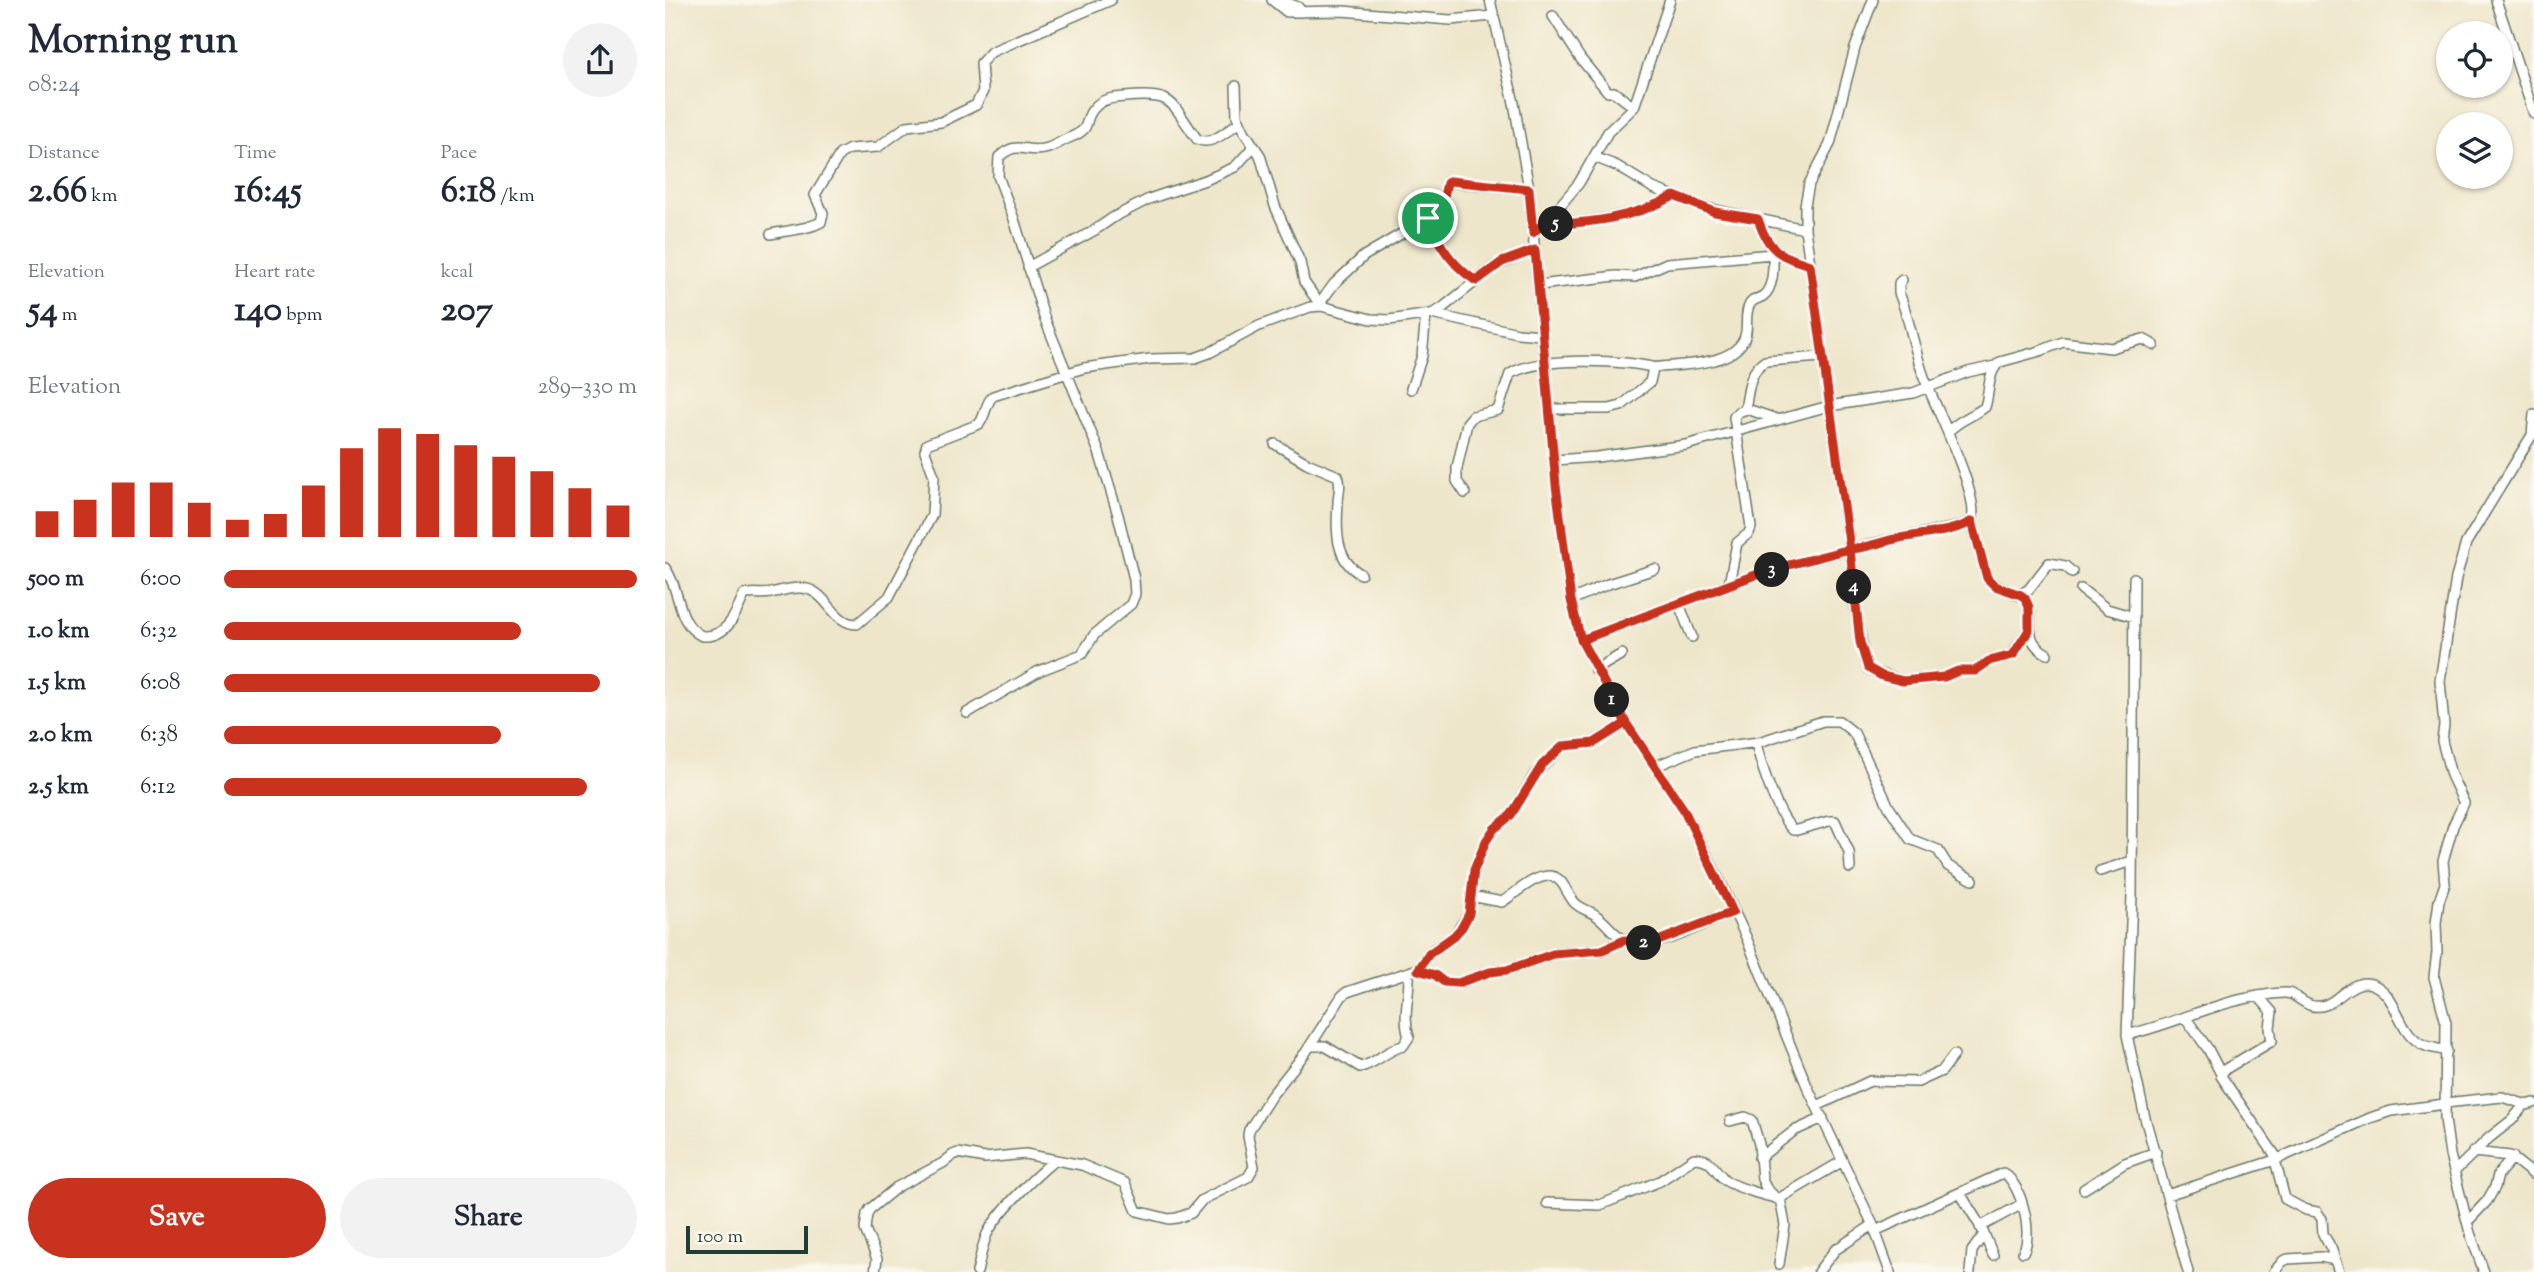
<!DOCTYPE html>
<meta charset="utf-8">
<style>
:root{--surface:#fff;--page:#f2f2f3;--text:#1f2937;--muted:#747a83;--accent:#c8321e}
body{margin:0;font-family:"Sorts Mill Goudy",serif;background:var(--page);color:var(--text);height:100vh;display:flex;flex-direction:column;font-size:26px;white-space:nowrap}
*{box-sizing:border-box;margin:0}
p{font-size:23px;color:var(--muted)}
.icon{flex:none;width:38px;height:38px;fill:none;stroke:currentColor;stroke-width:2;stroke-linecap:round;stroke-linejoin:round}
.map{position:relative;flex:1;overflow:hidden}
.drawer{display:flex;flex-direction:column;background:var(--surface);width:665px}
.drawer>*{flex:none}
.tools{position:absolute;left:1771px;top:21px;display:grid;gap:14px}
.tools a{display:grid;place-items:center;width:77px;height:77px;border-radius:50%;background:var(--surface);box-shadow:0 2px 5px #0004;font-size:35px}
.scale{position:absolute;left:21px;bottom:18px;width:122px;box-sizing:border-box;padding-left:7px;border:4px solid #1f3d34;border-top:0;font-size:19px;line-height:24px;white-space:nowrap;color:#1f3d34;-webkit-text-stroke:5px #fbf7ec;paint-order:stroke}
.pin{position:absolute;display:grid;place-items:center;width:60px;height:60px;color:#fff;margin:-30px;border:4px solid #fff;border-radius:50%;box-shadow:0 2px 7px #0007}
.km{position:absolute;width:35px;height:35px;margin:-18px;border-radius:50%;background:#222;color:#fff;font-size:19px;line-height:35px;text-align:center}
.round{display:grid;place-items:center;flex:none;width:74px;height:74px;border-radius:37px;background:var(--page)}
.headline{display:flex;align-items:center;justify-content:space-between;height:119px;padding:0 28px}
h1{font-size:38px;font-weight:700;line-height:52px}
.metrics{display:grid;grid-template-columns:repeat(3,1fr);gap:10px;height:119px;padding:7px 28px}
.metrics div{display:grid;align-content:center}
.metrics b{font-size:35px;font-weight:700}
.metrics small{font-size:19px;font-weight:400}
.metrics p{font-size:19px}
.chart{height:196px;padding:14px 28px}
.chart p{display:flex;justify-content:space-between}
.chart svg{width:100%;height:126px;margin-top:7px;stroke:var(--accent);stroke-width:6}
.cta{display:flex;gap:14px;margin-top:auto;padding:14px 28px}
.cta a{flex:1;height:80px;border-radius:42px;background:var(--accent);color:#fff;font-size:28px;font-weight:700;line-height:80px;text-align:center}
.cta a+a{background:var(--page);color:var(--text)}
ul{padding:0 28px;list-style:none;font-size:23px}
li{display:grid;grid-template-columns:112px 84px 1fr;align-items:center;height:52px}
li i{height:18px;border-radius:9px;background:var(--accent)}
main{display:flex;flex:1;min-height:0}
.map>svg:first-child{display:block}
.lines{fill:none;stroke-linecap:round;stroke-linejoin:round}
.minor-casing{stroke:#677868;stroke-width:12}
.minor{stroke:#fff;stroke-width:9}
.route-casing{stroke:#fff;stroke-width:14}
.route{stroke:#c8321e;stroke-width:9}
</style>
<main>
<section class="drawer">
<div class="headline"><div><h1>Morning run</h1><p>08:24</p></div><a class="round"><svg class="icon" aria-label="share" viewBox="0 0 24 24"><path d="M12 15V3M7 8l5-5 5 5M5 13v7h14v-7"/></svg></a></div>
<div class="metrics">
<div><p>Distance</p><b>2.66<small> km</small></b></div>
<div><p>Time</p><b>16:45</b></div>
<div><p>Pace</p><b>6:18<small> /km</small></b></div>
</div>
<div class="metrics">
<div><p>Elevation</p><b>54<small> m</small></b></div>
<div><p>Heart rate</p><b>140<small> bpm</small></b></div>
<div><p>kcal</p><b>207</b></div>
</div>
<div class="chart"><p><span>Elevation</span>289–330 m</p>
<svg viewBox="0 0 160 44" preserveAspectRatio="none"><path d="M5 44V35M15 44V31M25 44V25M35 44V25M45 44V32M55 44V38M65 44V36M75 44V26M85 44V13M95 44V6M105 44V8M115 44V12M125 44V16M135 44V21M145 44V27M155 44V33"/></svg>
</div>
<ul>
<li><b>500 m</b>6:00<i style="width:100%"></i></li>
<li><b>1.0 km</b>6:32<i style="width:72%"></i></li>
<li><b>1.5 km</b>6:08<i style="width:91%"></i></li>
<li><b>2.0 km</b>6:38<i style="width:67%"></i></li>
<li><b>2.5 km</b>6:12<i style="width:88%"></i></li>
</ul>
<div class="cta"><a>Save</a><a>Share</a></div>
</section>
<div class="map">
<svg width="1869" height="1272" viewBox="0 0 1869 1272">
<rect width="100%" height="100%" fill="#fbf7ec"/>
<filter id="ink" filterUnits="userSpaceOnUse"><feTurbulence type="fractalNoise" baseFrequency=".0143" numOctaves="2"/><feDisplacementMap in="SourceGraphic" scale="14" xChannelSelector="R" yChannelSelector="G"/><feConvolveMatrix kernelMatrix="1 2 1 2 8 2 1 2 1" color-interpolation-filters="sRGB"/></filter>
<filter id="wash" filterUnits="userSpaceOnUse"><feTurbulence type="fractalNoise" baseFrequency=".00686" numOctaves="4" result="noise"/><feDisplacementMap in="SourceGraphic" scale="28" xChannelSelector="R" yChannelSelector="G"/><feGaussianBlur stdDeviation="1.57" result="paint"/><feColorMatrix in="noise" values="0 0 0 0 0 0 0 0 0 0 0 0 0 0 0 0 0 1.4 0 .05"/><feComposite in="paint" operator="in"/></filter>
<g filter="url(#wash)">
<rect width="100%" height="100%" fill="#eee6ca"/>
</g>
<g filter="url(#ink)">
<g class="lines">
<g class="minor-casing">
<path id="minor" d="M 607,0 L 622,12 L 677,11 L 785,20 L 828,16
M 615,0 L 633,7 L 637,12
M 825,0 L 849,103 L 864,189 L 891,485 L 906,600 L 916,640 L 961,723 L 1019,810 L 1059,890 L 1081,937 L 1142,1086 L 1208,1225 L 1225,1272
M 1208,0 L 1190,48 L 1165,144 L 1144,184 L 1140,205 L 1140,229 L 1185,549 L 1190,606 L 1200,661 L 1203,669 L 1209,672 L 1238,681 L 1279,677 L 1293,671 L 1310,671 L 1324,661 L 1346,656 L 1364,630
M 1831,0 L 1869,114
M 888,16 L 915,58 L 943,92 L 949,92 L 969,107
M 571,86 L 572,116 L 580,133 L 595,155 L 610,206 L 635,262 L 639,282 L 656,306
M 929,157 L 952,166 L 988,188 L 1037,207 L 1140,229
M 763,218 C 772,244 788,265 811,281
M 1093,219 C 1102,250 1116,256 1145,265
M 877,225 C 924,223 967,218 1009,196
M 868,233 L 883,220 L 914,183 L 943,132 L 969,107 L 1005,0
M 106,234 C 122,230 142,230 156,222 L 158,213 L 150,195 L 175,154 L 185,149 L 213,147 L 242,126 L 276,122 L 311,105 L 318,91 L 316,63 L 326,52 L 446,0
M 363,267 L 430,230 L 449,217 L 484,199 L 543,179 L 570,167 L 589,146
M 874,285 L 951,276 L 970,277 L 1002,263 L 1108,254
M 655,303 L 669,284 L 699,256 L 763,218 L 778,201 L 783,182 L 864,189
M 766,314 L 853,333 L 876,335
M 746,389 L 757,356 L 761,315
M 885,409 L 944,409 L 956,406 L 985,382 L 988,368 C 1013,364 1063,367 1078,341 C 1085,330 1078,315 1085,304 C 1088,299 1093,299 1098,296 C 1110,287 1108,263 1108,249
M 1080,409 C 1084,391 1083,372 1100,361 L 1157,357
M 1283,432 C 1293,420 1307,417 1320,407 C 1325,392 1322,372 1335,362 L 1375,351 L 1398,342 L 1446,348 L 1478,339 L 1489,345
M 610,444 L 642,463 L 673,476 C 677,485 673,493 673,503 C 671,529 670,561 696,574
M 890,460 L 932,457 L 1021,445 L 1164,406 L 1248,393 L 1303,372 L 1330,366
M 800,493 L 792,481 L 792,468 L 802,423 L 808,416 L 833,410 L 845,374 C 874,356 959,360 991,368
M 1307,521 L 1322,578 L 1330,585 L 1360,598 C 1372,619 1354,638 1382,654
M 0,568 C 16,589 11,624 37,636 C 62,638 71,614 79,595 C 87,592 97,595 106,593 C 115,591 125,588 134,588 C 162,587 166,624 192,624 L 224,597 L 267,515 L 269,476 L 260,451 L 262,444 L 314,424 C 321,416 320,403 328,396 L 419,368 L 485,359 L 530,358 L 544,353 L 594,326 L 645,307 L 656,306 L 706,319 L 724,320 L 766,314 L 776,309 L 830,266 L 870,250
M 1469,578 L 1467,895 L 1462,1035 L 1480,1118 L 1523,1272
M 1064,584 L 1072,543 L 1084,533 L 1086,527 L 1069,417 L 1073,412 L 1082,409 L 1111,419
M 1416,589 L 1442,609 L 1469,617
M 1355,595 L 1364,589 L 1384,563 L 1400,566 L 1407,572
M 906,600 L 943,584 L 990,569
M 1014,604 L 1027,637
M 916,640 L 1101,571 L 1219,541 L 1293,527 L 1307,521 C 1315,494 1270,407 1259,377 C 1249,350 1245,320 1234,293 L 1234,283 L 1237,280
M 930,670 L 957,654
M 302,713 L 374,671 L 417,654 L 429,635 L 466,604 L 470,594 L 469,579 L 453,515 L 434,452 L 379,317 L 349,219 L 333,176 L 334,157 C 353,140 358,153 379,149 C 387,148 396,141 404,138 C 430,128 416,121 430,107 C 438,98 449,98 460,97 C 510,92 505,102 532,139 C 547,147 562,130 575,122
M 1091,742 C 1095,763 1113,817 1128,830 L 1132,830 L 1164,821 L 1170,821 L 1184,852 L 1185,868
M 991,766 L 1030,750 L 1094,742 L 1158,721 L 1174,721 L 1189,733 L 1224,807 L 1245,839 L 1273,850 L 1283,866 L 1308,880
M 1435,871 L 1467,861
M 806,896 L 837,902 C 850,894 868,876 884,876 C 898,876 901,893 909,902 C 915,909 924,910 932,916 C 949,929 950,941 976,943 C 1007,944 1039,922 1068,912
M 753,969 L 770,975 L 779,982 L 793,983 L 825,972 L 842,970 L 888,954 L 937,950 L 960,940
M 1593,996 L 1607,1012 L 1605,1028 L 1607,1041 L 1559,1070 L 1556,1076 L 1612,1158
M 1520,1017 L 1543,1049 L 1556,1074
M 1462,1035 C 1506,1025 1549,1003 1594,996 C 1602,995 1619,991 1626,994 C 1638,1000 1644,1010 1660,1005 C 1674,1001 1690,974 1711,986 C 1732,998 1733,1027 1752,1041 C 1760,1048 1772,1048 1782,1051
M 645,1046 L 660,1046 L 695,1067 C 711,1064 721,1050 738,1046 L 744,1037 C 737,1016 745,995 744,973
M 1780,1103 L 1837,1097 L 1862,1105 L 1869,1103
M 1152,1106 L 1205,1081 L 1253,1082 L 1277,1071 L 1289,1055
M 1065,1121 L 1080,1117 L 1087,1120 L 1094,1144 L 1097,1179 L 1101,1188 L 1112,1199
M 1808,1152 L 1845,1156 L 1869,1175
M 1094,1158 L 1129,1131 L 1158,1118
M 1610,1160 L 1620,1199 L 1641,1210 L 1652,1212 L 1657,1219 L 1658,1234 L 1666,1248 L 1674,1272
M 1789,1172 L 1824,1138 L 1847,1120 L 1860,1104
M 1419,1189 L 1460,1163 L 1491,1152
M 1295,1193 L 1317,1229 L 1328,1255
M 1502,1195 L 1610,1160 L 1705,1118 L 1726,1111 L 1780,1104
M 882,1203 L 935,1205 L 995,1181 L 1029,1158 C 1047,1158 1048,1169 1060,1180 C 1066,1185 1107,1199 1115,1198 L 1176,1162
M 1803,1221 L 1822,1201 L 1830,1187 L 1833,1175 L 1848,1157
M 1315,1227 L 1357,1204
M 1210,1231 L 1338,1173 C 1356,1182 1369,1235 1358,1252
M 1114,1264 L 1120,1225 L 1115,1198
M 210,1272 L 212,1259 L 200,1229 L 202,1214 L 205,1209 L 232,1187 L 278,1163 L 288,1155 L 293,1153 L 320,1158 L 360,1154 L 417,1165 L 460,1183 L 472,1211 L 504,1219 L 512,1218 L 526,1213 L 537,1200 L 583,1177 L 589,1167 L 583,1136 L 584,1130 L 606,1096 L 641,1052 L 677,996 L 682,992 L 753,969 L 768,950 L 789,936 L 804,914 L 809,870 L 821,841 L 829,829 L 846,815 L 870,774 L 898,746 L 928,743 L 961,723
M 312,1272 C 315,1260 317,1246 322,1234 C 333,1212 370,1176 390,1160
M 1153,1272 L 1170,1250 L 1208,1225
M 1305,1272 L 1307,1251 L 1319,1234
M 1609,1272 L 1618,1261 L 1623,1259 L 1656,1257 L 1670,1260
M 1819,1272 L 1805,1233 L 1785,1155 L 1780,1119 L 1781,1023 L 1769,977 L 1772,952 L 1771,923 L 1774,901 L 1780,884 L 1778,861 L 1788,826 L 1799,803 L 1786,775 L 1777,741 L 1779,725 L 1775,681 L 1791,578 L 1801,543 L 1867,435 L 1869,414"/>
</g>
<use href="#minor" class="minor"/>
</g>
</g>
<g class="lines" filter="url(#ink)">
<g class="route-casing">
<path id="route" d="M 763,218 C 772,243 788,266 811,281 L 837,262 L 870,250 L 891,485 L 906,600 L 916,640 L 961,723 L 929,743 L 898,746 L 877,765 L 846,815 L 829,829 L 821,841 L 809,870 L 804,914 L 797,927 L 789,936 L 764,954 L 753,970 L 770,975 L 779,982 L 793,983 L 825,972 L 842,970 L 888,954 L 937,950 L 960,940 L 979,943 L 993,941 L 1068,912 L 1019,810 L 961,723 L 916,640 L 1101,571 L 1185,549 C 1203,548 1218,541 1235,538 C 1255,534 1291,532 1307,521 L 1322,578 L 1330,586 L 1356,595 L 1360,598 L 1364,607 L 1364,630 L 1348,655 L 1324,661 L 1310,671 L 1293,671 L 1279,677 L 1238,681 L 1217,676 L 1203,668 L 1195,642 L 1185,549 L 1145,265 C 1115,256 1103,251 1093,219 L 1050,212 L 1009,196 C 967,219 924,223 877,225 L 868,233 L 864,189 L 785,181 L 782,183 L 778,201 L 763,218"/>
</g>
<use href="#route" class="route"/>
</g>
</svg>
<div class="tools">
<a><svg class="icon" aria-label="locate" viewBox="0 0 24 24"><circle cx="12" cy="12" r="6"/><path d="M12 2v4M12 18v4M2 12h4M18 12h4"/></svg></a>
<a><svg class="icon" aria-label="layers" viewBox="0 0 24 24"><path d="M12 4l9 5-9 5-9-5zM3 14l9 5 9-5"/></svg></a>
</div>
<div class="scale">100 m</div>
<div class="pin" style="left:763px;top:218px;background:#1e9e55"><svg class="icon" aria-label="arrive" viewBox="0 0 24 24"><path d="M6 21V4h12l-3 4 3 4H6"/></svg></div>
<b class="km" style="left:947px;top:700px">1</b>
<b class="km" style="left:979px;top:943px">2</b>
<b class="km" style="left:1107px;top:570px">3</b>
<b class="km" style="left:1189px;top:587px">4</b>
<b class="km" style="left:891px;top:224px">5</b>
</div>
</main>
